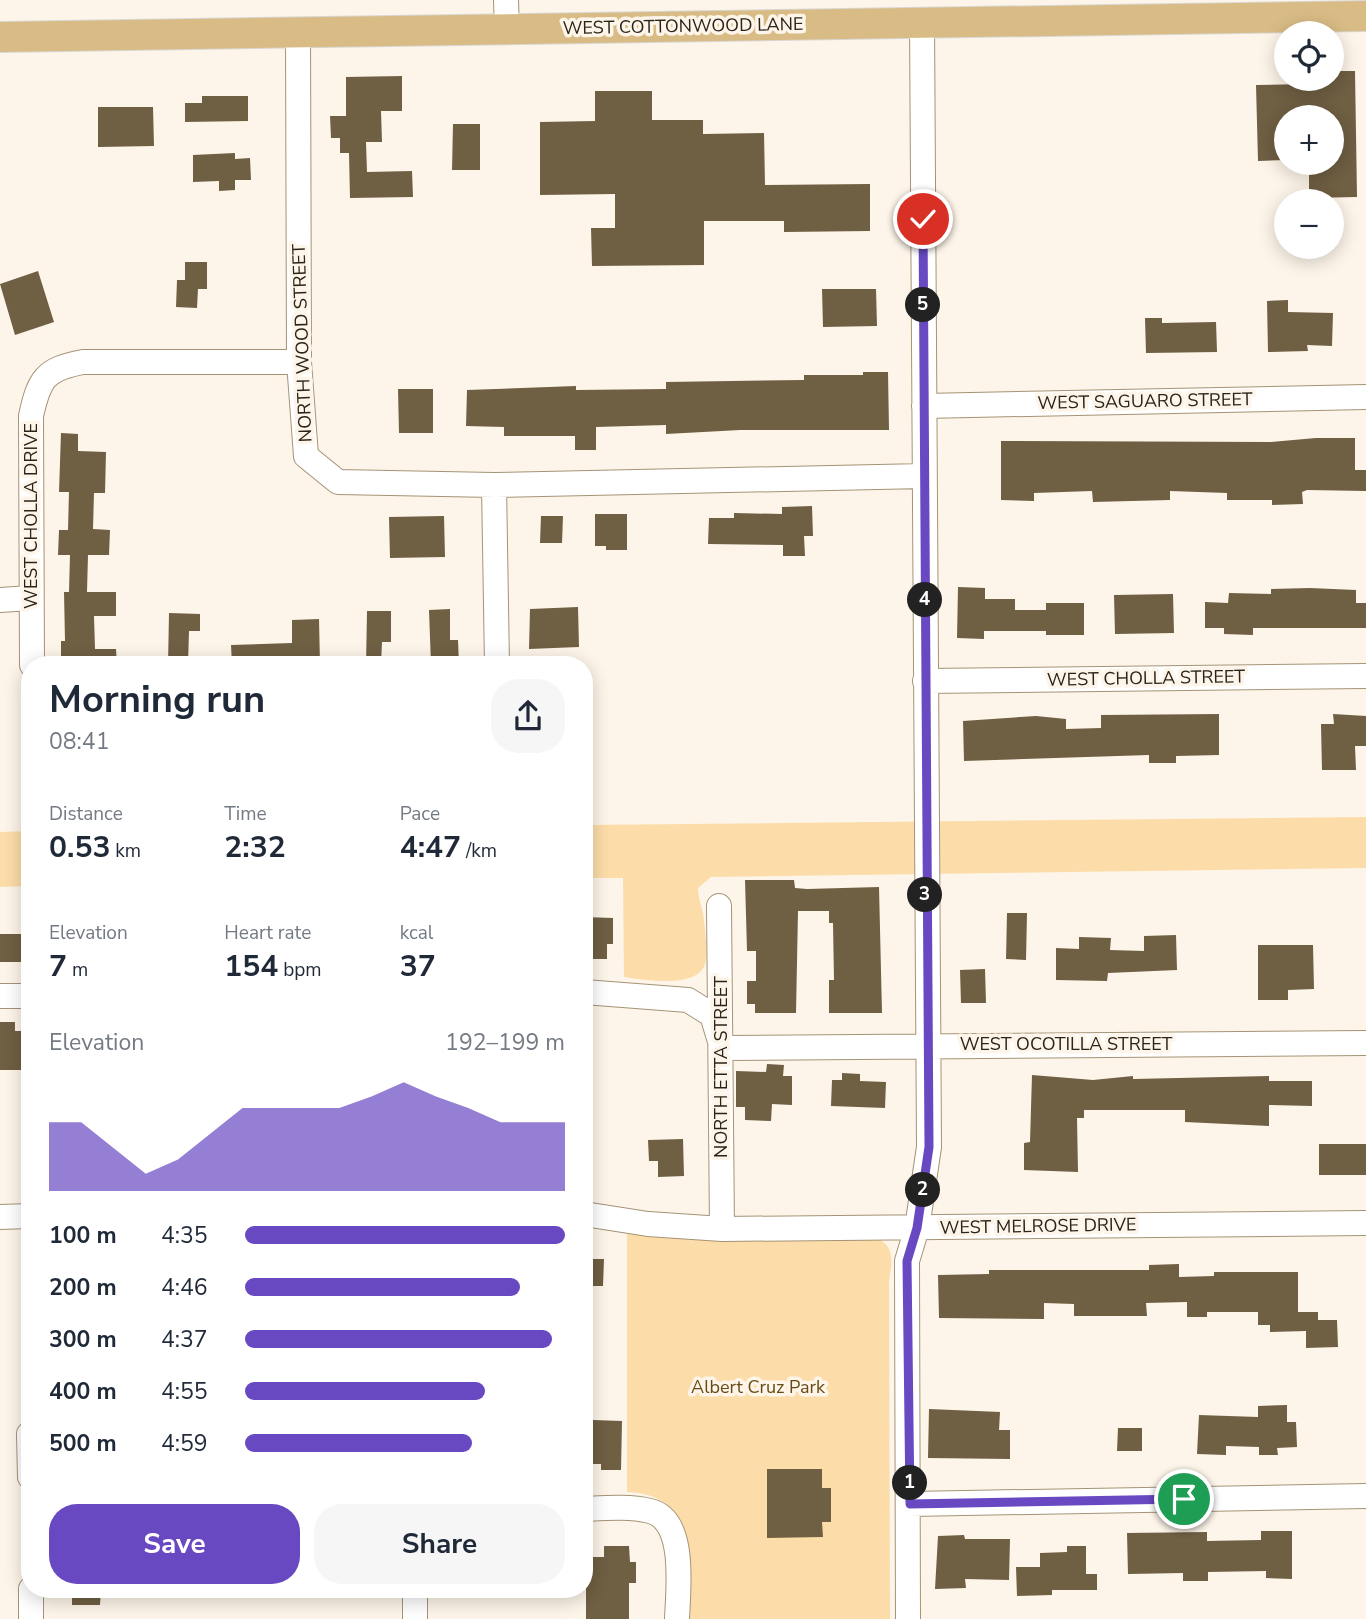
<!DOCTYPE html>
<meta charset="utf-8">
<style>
:root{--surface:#fff;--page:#f6f6f7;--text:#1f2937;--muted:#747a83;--accent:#6849c2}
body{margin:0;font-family:"Nunito Sans",sans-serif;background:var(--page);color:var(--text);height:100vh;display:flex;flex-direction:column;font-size:26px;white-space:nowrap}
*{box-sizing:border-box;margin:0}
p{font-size:23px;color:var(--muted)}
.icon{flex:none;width:38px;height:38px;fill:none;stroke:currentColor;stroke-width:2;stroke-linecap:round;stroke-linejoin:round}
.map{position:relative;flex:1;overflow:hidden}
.drawer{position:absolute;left:21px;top:656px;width:572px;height:942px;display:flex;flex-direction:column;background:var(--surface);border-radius:28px;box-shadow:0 4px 18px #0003}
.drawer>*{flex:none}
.tools{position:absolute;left:1274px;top:21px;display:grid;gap:14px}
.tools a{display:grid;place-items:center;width:70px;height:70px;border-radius:50%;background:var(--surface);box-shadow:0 4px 18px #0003;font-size:35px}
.pin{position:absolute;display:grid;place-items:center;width:60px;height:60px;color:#fff;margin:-30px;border:4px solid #fff;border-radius:50%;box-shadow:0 2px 7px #0007}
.km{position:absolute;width:35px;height:35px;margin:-18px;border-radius:50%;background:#222;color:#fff;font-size:19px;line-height:35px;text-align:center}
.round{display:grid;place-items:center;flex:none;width:74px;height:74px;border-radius:28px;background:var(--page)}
.head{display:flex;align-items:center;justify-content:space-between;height:119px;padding:0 28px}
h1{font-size:38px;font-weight:700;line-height:52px}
.metrics{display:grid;grid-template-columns:repeat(3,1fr);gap:10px;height:119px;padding:7px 28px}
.metrics div{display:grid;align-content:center}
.metrics b{font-size:30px;font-weight:700}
.metrics small{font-size:19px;font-weight:400}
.metrics p{font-size:19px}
.chart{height:196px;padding:14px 28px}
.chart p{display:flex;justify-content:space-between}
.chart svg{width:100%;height:126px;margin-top:7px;fill:var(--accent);opacity:.7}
.primary-button{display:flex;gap:14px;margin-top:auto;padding:14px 28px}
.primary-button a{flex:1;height:80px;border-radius:28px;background:var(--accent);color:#fff;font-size:28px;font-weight:700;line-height:80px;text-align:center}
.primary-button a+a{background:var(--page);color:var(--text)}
ul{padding:0 28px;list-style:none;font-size:23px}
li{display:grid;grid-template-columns:112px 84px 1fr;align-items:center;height:52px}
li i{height:18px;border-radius:9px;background:var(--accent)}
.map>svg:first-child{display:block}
.green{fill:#fcdda9}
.building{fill:#6f5f43}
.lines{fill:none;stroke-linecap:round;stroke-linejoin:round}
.minor-casing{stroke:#a59376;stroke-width:26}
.major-casing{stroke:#d9d7d5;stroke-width:32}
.minor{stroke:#fff;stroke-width:24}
.major{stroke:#d9bc85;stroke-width:30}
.route-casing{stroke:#fff;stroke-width:14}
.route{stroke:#6849c2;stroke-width:9}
.labels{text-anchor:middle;stroke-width:7;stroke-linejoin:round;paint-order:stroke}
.street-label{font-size:18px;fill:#2a2318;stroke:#fdf5e9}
.park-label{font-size:18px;fill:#674b12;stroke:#fdf5e9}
</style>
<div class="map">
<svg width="1366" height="1619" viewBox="0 0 1366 1619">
<rect width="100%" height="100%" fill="#fdf5e9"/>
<path class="green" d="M 1366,817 L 1366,868 L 711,877 L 698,888 C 698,900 703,908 704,920 C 705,932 708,952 705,964 C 698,989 643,980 624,977 L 623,878 L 585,878 L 584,825 Z
M 30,831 L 30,886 L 0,887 L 0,832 Z
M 627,1224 L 874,1237 C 896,1245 892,1262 889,1281 L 890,1619 L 688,1619 C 687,1565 702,1495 627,1492 Z"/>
<path class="building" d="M 1332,71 L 1355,71 L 1357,197 L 1309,198 L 1309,163 L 1332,163 L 1332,117 L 1286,117 L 1286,160 L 1258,161 L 1256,85 L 1308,84 L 1308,79 L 1332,79 Z
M 402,76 L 402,111 L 381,111 L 382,142 L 366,142 L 367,172 L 412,171 L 413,197 L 350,198 L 349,153 L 340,153 L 340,138 L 331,138 L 330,116 L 346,116 L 346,77 Z
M 595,91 L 652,91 L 652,120 L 703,120 L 703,134 L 764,133 L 765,185 L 870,184 L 870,231 L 784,232 L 784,221 L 704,221 L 704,265 L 592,266 L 591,228 L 615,228 L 615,194 L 540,195 L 540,122 L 595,121 Z
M 202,96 L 248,96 L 248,121 L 185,122 L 185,103 L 202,103 Z
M 98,107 L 153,107 L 154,146 L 98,147 Z
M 453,124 L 480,124 L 480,170 L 452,170 Z
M 235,153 L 235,159 L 250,158 L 251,180 L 235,180 L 235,190 L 219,191 L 219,181 L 193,182 L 193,155 Z
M 185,262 L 207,262 L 207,289 L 198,289 L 197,308 L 176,307 L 177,280 L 185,280 Z
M 38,271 L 54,322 L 15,335 L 0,284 Z
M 822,289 L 876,289 L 877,326 L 823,327 Z
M 1288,300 L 1288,312 L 1333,313 L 1332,346 L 1307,345 L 1308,351 L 1268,352 L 1267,301 Z
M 1145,318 L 1162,318 L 1162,323 L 1216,322 L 1217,352 L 1146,353 Z
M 863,372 L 888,372 L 889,430 L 740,430 L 666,434 L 666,425 L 596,427 L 596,450 L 575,450 L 575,436 L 504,436 L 504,427 L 466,426 L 467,390 L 576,386 L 576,390 L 666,389 L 666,382 L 804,380 L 804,375 L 863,375 Z
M 398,389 L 433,389 L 433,433 L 399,433 Z
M 61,433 L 78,434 L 78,451 L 106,452 L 105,493 L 94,493 L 93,529 L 110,530 L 109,555 L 88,555 L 87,592 L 116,592 L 116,616 L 94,616 L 95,649 L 116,649 L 117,665 L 61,665 L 61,641 L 65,641 L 64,592 L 69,592 L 70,555 L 58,555 L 59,530 L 68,530 L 69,492 L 59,492 Z
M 1316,438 L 1355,438 L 1355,470 L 1366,470 L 1366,491 L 1307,490 L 1302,492 L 1303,504 L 1272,505 L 1272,500 L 1227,500 L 1227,493 L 1170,491 L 1170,500 L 1093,502 L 1092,491 L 1034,493 L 1034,501 L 1001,500 L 1001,441 L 1271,442 Z
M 812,506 L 813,536 L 804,536 L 805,556 L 783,556 L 783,545 L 708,544 L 709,518 L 734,518 L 734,513 L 782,514 L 782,507 Z
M 595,514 L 627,514 L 627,550 L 606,550 L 606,546 L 595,546 Z
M 444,516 L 445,557 L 390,558 L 389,517 Z
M 541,516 L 563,516 L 562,543 L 540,543 Z
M 958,587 L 985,588 L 985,599 L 1015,599 L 1015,610 L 1046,610 L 1046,603 L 1084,603 L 1084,635 L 1046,635 L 1046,631 L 984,631 L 984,639 L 957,638 Z
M 1310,588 L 1356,590 L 1356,603 L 1366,603 L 1366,628 L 1253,628 L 1253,635 L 1224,634 L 1224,628 L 1205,628 L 1205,602 L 1228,603 L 1229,593 L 1271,594 L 1271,589 Z
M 1173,594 L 1174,633 L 1115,634 L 1114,595 Z
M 578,607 L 579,647 L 529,649 L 530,609 Z
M 450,609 L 450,640 L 458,640 L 459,665 L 431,665 L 429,610 Z
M 367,611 L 391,611 L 391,642 L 382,642 L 381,665 L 366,665 Z
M 169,613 L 200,614 L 200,631 L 189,631 L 188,665 L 168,665 Z
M 319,619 L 320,665 L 232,665 L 231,645 L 292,643 L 292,620 Z
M 1219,714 L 1219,755 L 1176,756 L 1176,763 L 1149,763 L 1149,755 L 964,761 L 963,721 L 1036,716 L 1066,719 L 1066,729 L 1101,728 L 1101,715 Z
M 1333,714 L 1366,716 L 1366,746 L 1355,746 L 1356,770 L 1322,770 L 1321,724 L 1334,724 Z
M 745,880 L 794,880 L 795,888 L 807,889 L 879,887 L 882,1013 L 829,1013 L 829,980 L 834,980 L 833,923 L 829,923 L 829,911 L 798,911 L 796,1013 L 755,1013 L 755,1004 L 747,1004 L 747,981 L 756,981 L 756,951 L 747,951 Z
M 1007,913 L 1027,913 L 1026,960 L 1006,959 Z
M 584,917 L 613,918 L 613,944 L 607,944 L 607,959 L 584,959 Z
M 0,934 L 30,934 L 30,962 L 0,962 Z
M 1176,935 L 1177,970 L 1108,973 L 1107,981 L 1056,980 L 1056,948 L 1079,949 L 1079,937 L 1111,938 L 1110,950 L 1144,951 L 1144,936 Z
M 1258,945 L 1313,945 L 1314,989 L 1288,990 L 1288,1000 L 1258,1000 Z
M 985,969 L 986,1003 L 961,1003 L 960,970 Z
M 0,1022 L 15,1022 L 15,1031 L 28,1031 L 28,1070 L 0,1070 Z
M 767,1064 L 784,1065 L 783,1076 L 792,1076 L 792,1105 L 772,1104 L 771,1121 L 745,1120 L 745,1107 L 736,1107 L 736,1071 L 766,1072 Z
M 842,1073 L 860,1074 L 860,1081 L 886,1082 L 885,1108 L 831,1106 L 832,1080 L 842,1080 Z
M 1032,1075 L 1093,1080 L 1133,1076 L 1133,1079 L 1269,1076 L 1269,1081 L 1312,1081 L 1312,1106 L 1269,1105 L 1269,1126 L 1185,1122 L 1185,1110 L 1084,1110 L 1084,1118 L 1077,1118 L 1078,1172 L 1024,1170 L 1024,1143 L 1030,1142 Z
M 683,1139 L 684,1176 L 658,1177 L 658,1161 L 649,1161 L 648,1140 Z
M 1319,1144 L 1366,1144 L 1366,1175 L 1319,1175 Z
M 584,1259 L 604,1259 L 603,1286 L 584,1286 Z
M 1179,1264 L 1179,1277 L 1214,1276 L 1214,1272 L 1298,1272 L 1298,1312 L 1318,1312 L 1318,1320 L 1337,1320 L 1338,1347 L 1306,1348 L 1306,1331 L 1270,1332 L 1270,1325 L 1258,1325 L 1258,1312 L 1207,1312 L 1207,1317 L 1187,1317 L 1187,1302 L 1146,1303 L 1147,1316 L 1074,1316 L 1074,1304 L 1044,1303 L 1044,1319 L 939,1318 L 938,1275 L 989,1274 L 989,1270 L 1149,1270 L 1149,1265 Z
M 1287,1405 L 1287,1422 L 1296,1422 L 1297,1447 L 1277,1448 L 1278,1455 L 1259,1455 L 1259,1447 L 1226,1446 L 1226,1455 L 1197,1454 L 1199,1415 L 1258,1417 L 1258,1406 Z
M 929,1409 L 1000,1412 L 999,1430 L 1010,1430 L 1010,1459 L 928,1458 Z
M 593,1420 L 622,1421 L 621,1470 L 601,1470 L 601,1464 L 584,1464 L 584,1438 L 593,1438 Z
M 1118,1428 L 1142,1428 L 1142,1451 L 1117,1451 Z
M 767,1469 L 822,1469 L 822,1488 L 831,1488 L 831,1522 L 822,1522 L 823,1537 L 767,1538 Z
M 1261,1531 L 1292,1531 L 1292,1579 L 1266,1578 L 1266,1571 L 1208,1572 L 1208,1581 L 1183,1581 L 1183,1573 L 1128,1574 L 1127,1533 L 1207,1532 L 1207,1541 L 1261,1540 Z
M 964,1535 L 965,1539 L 1010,1539 L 1009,1580 L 965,1579 L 966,1588 L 935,1589 L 938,1536 Z
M 604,1546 L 629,1546 L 630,1562 L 636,1562 L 636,1583 L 629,1583 L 629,1619 L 586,1619 L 586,1557 L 604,1557 Z
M 1067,1546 L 1086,1546 L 1086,1574 L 1097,1574 L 1097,1590 L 1052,1590 L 1052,1595 L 1017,1596 L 1016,1567 L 1040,1567 L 1040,1553 L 1067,1552 Z
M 72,1589 L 101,1589 L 100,1605 L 72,1605 Z"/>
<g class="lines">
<g class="minor-casing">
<path id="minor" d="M 506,0 L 507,30
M 298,33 L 299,362 L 306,456 L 338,482 L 494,485 L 924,476
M 924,406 L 1366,397
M 494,485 L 497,665
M 0,600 L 30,598
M 32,665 L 31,416 C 39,379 45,369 83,362 L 299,362
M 925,681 L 1366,676
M 719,906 L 722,1229
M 584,992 L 688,1000 L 712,1015 L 722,1048 L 1366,1043
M 0,996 L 30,996
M 584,1214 L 648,1224 L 722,1229 L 1366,1223
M 0,1217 L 30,1216
M 29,1434 L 30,1477
M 910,1504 L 1366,1496
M 584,1509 C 605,1508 630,1506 650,1511 C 687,1520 678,1590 677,1619
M 31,1589 L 31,1619
M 415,1589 L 415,1619
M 908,1619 L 907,1261 L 917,1228 L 929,1147 L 922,21"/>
</g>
<g class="major-casing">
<path id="major" d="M 0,37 L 1366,16"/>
</g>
<use href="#minor" class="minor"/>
<use href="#major" class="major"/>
</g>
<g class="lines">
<g class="route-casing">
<path id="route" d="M 923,219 L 929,1147 L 917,1228 L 907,1261 L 910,1504 L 1184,1499"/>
</g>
<use href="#route" class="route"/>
</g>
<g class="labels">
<g class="street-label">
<text transform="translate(683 26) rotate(-1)" y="6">WEST COTTONWOOD LANE</text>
<text transform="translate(302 343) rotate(-92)" y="6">NORTH WOOD STREET</text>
<text transform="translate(1145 401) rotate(-1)" y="6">WEST SAGUARO STREET</text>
<text transform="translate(31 516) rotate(-90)" y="6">WEST CHOLLA DRIVE</text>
<text transform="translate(1146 678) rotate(-1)" y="6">WEST CHOLLA STREET</text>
<text x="1066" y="1050">WEST OCOTILLA STREET</text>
<text transform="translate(721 1067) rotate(-90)" y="6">NORTH ETTA STREET</text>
<text transform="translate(1038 1226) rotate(-1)" y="6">WEST MELROSE DRIVE</text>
</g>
<g class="park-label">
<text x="758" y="1393">Albert Cruz Park</text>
</g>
</g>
</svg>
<div class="tools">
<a><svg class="icon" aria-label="locate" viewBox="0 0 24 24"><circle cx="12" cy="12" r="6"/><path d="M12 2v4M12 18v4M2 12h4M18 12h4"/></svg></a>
<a>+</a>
<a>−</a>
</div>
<div class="pin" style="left:1184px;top:1499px;background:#1e9e55"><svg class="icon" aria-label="arrive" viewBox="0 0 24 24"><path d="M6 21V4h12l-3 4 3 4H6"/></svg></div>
<div class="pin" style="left:923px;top:219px;background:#d93025"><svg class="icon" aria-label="check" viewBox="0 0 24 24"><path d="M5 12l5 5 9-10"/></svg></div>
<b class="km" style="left:910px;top:1483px">1</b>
<b class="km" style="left:923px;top:1190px">2</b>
<b class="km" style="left:925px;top:895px">3</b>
<b class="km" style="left:925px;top:600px">4</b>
<b class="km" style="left:923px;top:305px">5</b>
<section class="drawer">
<div class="head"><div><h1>Morning run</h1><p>08:41</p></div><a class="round"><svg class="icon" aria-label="share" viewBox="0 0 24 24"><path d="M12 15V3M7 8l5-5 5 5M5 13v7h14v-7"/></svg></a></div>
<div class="metrics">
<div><p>Distance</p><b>0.53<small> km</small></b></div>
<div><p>Time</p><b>2:32</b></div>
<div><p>Pace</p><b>4:47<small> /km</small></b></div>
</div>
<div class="metrics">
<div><p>Elevation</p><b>7<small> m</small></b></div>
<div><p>Heart rate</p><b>154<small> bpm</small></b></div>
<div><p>kcal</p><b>37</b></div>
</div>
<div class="chart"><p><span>Elevation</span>192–199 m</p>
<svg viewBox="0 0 160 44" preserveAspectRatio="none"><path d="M0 44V20L10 20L20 29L30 38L40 33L50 24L60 15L70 15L80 15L90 15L100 11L110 6L120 11L130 15L140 20L150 20L160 20V44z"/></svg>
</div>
<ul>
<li><b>100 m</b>4:35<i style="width:100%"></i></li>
<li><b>200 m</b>4:46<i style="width:86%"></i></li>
<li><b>300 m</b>4:37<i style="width:96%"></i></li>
<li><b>400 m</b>4:55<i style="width:75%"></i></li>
<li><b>500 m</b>4:59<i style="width:71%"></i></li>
</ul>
<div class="primary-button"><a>Save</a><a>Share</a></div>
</section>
</div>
